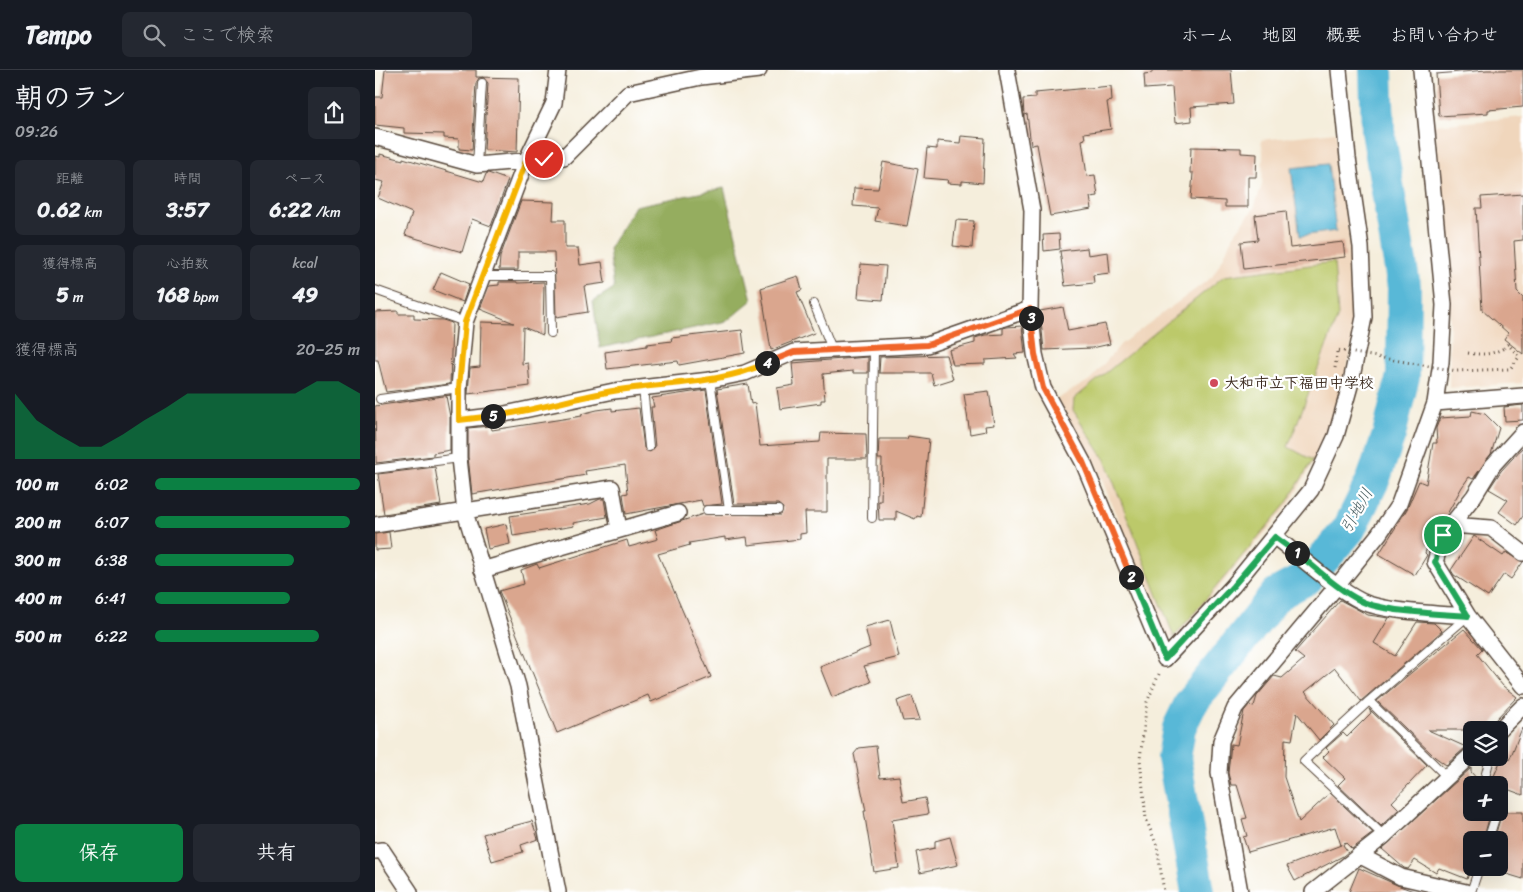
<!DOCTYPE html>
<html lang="ja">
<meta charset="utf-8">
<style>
:root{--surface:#171b24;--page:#242831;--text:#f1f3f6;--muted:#9ea1a6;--line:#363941;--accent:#0b8043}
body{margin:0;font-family:Sriracha,"Klee One",sans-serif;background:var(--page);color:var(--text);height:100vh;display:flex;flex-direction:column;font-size:19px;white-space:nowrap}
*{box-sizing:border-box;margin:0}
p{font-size:16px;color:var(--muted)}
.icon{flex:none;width:28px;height:28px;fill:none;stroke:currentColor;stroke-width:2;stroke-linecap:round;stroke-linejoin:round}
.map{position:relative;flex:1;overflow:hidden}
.panel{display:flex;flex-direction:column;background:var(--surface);width:375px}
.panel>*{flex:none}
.fabs{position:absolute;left:1088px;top:651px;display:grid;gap:10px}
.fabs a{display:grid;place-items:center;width:45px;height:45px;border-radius:8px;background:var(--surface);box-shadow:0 5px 20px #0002;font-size:25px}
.pin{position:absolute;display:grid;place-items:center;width:42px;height:42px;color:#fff;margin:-21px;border:2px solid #fff;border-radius:50%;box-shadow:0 1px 5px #0007}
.km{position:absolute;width:25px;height:25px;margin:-12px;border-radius:50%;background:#222;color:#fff;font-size:14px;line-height:25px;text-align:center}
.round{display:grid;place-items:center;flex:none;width:52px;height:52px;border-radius:8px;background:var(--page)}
.summary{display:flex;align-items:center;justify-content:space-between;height:85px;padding:0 15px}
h1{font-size:28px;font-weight:800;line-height:38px}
.stats{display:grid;grid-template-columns:repeat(3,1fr);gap:8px;height:85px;padding:5px 15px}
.stats div{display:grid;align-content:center;border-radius:8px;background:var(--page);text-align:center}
.stats b{font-size:21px;font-weight:800}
.stats small{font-size:14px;font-weight:400}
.stats p{font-size:14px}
.chart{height:140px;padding:10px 15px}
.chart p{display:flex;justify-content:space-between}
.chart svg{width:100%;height:90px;margin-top:5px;fill:var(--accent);opacity:.7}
.cta{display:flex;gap:10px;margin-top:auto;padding:10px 15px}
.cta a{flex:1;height:58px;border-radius:8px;background:var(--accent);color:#fff;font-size:20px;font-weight:800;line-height:58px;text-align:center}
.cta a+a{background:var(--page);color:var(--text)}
ul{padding:0 15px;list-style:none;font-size:16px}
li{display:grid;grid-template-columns:80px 60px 1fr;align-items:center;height:38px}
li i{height:12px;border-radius:6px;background:var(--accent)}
header{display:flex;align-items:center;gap:30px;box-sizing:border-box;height:70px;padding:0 25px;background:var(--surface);border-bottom:1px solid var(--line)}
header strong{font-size:24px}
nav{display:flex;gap:28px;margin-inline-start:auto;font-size:18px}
.search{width:350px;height:45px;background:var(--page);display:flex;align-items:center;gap:12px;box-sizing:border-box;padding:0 18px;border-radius:8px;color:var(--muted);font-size:19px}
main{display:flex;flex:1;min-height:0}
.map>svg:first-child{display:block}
.built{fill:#f0d6bc}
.green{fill:#bcc96b;stroke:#7c7a44}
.forest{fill:#95ad5f;stroke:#686c3e}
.water{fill:#59b8d7;stroke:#4a717a}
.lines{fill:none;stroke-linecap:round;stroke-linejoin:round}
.river{stroke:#59b8d7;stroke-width:34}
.building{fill:#daa68e}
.lane-casing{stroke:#57473a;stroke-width:10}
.street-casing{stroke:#57473a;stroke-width:18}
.path{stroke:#57473a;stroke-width:3;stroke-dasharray:1 4;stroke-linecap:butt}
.lane{stroke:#fff;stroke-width:8}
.street{stroke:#fff;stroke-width:15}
.path-bridge{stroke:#57473a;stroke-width:3;stroke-dasharray:1 4;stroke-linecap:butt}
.split-1-casing{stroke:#fff;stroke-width:10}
.split-2-casing{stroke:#fff;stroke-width:10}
.split-3-casing{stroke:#fff;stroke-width:10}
.split-4-casing{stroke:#fff;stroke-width:10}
.split-5-casing{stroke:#fff;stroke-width:10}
.split-6-casing{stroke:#fff;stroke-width:10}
.split-1{stroke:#22a559;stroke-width:6}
.split-2{stroke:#22a559;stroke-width:6}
.split-3{stroke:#f0652b;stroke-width:6}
.split-4{stroke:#f0652b;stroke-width:6}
.split-5{stroke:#f5b400;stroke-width:6}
.split-6{stroke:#f5b400;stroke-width:6}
.poi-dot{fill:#d1495b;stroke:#fff;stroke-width:2}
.labels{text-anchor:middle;stroke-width:4.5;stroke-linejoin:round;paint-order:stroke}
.poi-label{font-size:15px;font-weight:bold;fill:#3b2a1e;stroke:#fff;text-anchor:start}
.water-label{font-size:16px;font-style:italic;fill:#465c5f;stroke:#fff}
</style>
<header>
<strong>Tempo</strong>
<div class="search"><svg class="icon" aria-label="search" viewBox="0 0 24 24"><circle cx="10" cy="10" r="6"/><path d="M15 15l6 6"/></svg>ここで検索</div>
<nav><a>ホーム</a><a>地図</a><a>概要</a><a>お問い合わせ</a></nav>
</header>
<main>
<section class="panel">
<div class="summary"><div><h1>朝のラン</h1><p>09:26</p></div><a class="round"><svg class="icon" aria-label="share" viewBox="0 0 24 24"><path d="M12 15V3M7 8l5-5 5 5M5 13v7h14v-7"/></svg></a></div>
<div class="stats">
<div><p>距離</p><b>0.62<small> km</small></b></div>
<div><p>時間</p><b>3:57</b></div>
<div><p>ペース</p><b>6:22<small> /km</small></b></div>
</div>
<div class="stats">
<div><p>獲得標高</p><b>5<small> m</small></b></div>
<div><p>心拍数</p><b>168<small> bpm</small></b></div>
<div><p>kcal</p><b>49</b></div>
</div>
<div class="chart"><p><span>獲得標高</span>20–25 m</p>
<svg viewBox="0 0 160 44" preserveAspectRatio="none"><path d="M0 44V12L10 25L20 32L30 38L40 38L50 32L60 25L70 19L80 12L90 12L100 12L110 12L120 12L130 12L140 6L150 6L160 12V44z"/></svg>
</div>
<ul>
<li><b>100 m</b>6:02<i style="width:100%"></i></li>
<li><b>200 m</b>6:07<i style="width:95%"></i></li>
<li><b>300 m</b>6:38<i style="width:68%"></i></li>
<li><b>400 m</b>6:41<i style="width:66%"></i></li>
<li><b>500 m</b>6:22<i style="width:80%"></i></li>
</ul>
<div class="cta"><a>保存</a><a>共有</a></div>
</section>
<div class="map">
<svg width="1148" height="822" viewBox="0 0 1148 822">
<rect width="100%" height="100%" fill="#fff"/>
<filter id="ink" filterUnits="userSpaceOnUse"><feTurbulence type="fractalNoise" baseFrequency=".02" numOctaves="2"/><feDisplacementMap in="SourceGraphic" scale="10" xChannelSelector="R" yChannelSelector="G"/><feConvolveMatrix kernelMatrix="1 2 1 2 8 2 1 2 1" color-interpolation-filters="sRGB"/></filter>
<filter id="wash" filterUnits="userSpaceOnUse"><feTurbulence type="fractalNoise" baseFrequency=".0096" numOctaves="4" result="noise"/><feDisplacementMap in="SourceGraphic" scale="20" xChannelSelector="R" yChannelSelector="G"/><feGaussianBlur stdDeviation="1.12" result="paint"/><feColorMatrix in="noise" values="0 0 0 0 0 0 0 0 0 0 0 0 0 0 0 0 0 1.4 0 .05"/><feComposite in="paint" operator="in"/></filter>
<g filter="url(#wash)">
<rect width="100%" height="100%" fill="#f5eedc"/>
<path class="built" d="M 1148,47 L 1148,313 L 1074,318 L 1075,196 L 1059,55 Z
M 961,62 L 979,205 L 977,273 L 968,317 L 950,372 L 915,433 L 802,567 L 791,567 L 720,393 L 682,329 L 715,310 L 746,274 L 837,207 L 848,188 L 858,166 L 879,138 L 887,115 L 888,82 L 886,70 Z"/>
<path class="green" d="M 959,192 L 963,246 L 913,377 L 938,390 L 911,434 L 799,567 L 730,390 L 698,340 L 699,329 L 849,206 Z"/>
<path class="forest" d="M 349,118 L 377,230 L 352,251 L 225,278 L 218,231 L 239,218 L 234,179 L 260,136 Z"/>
<path class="water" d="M 953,94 L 961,161 L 925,166 L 916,98 Z"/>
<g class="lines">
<path class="river" d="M 823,822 L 799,688 L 804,658 L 816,633 L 902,524 L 932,508 L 974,459 L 998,410 L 1014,365 L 1028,306 L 1029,217 L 1003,61 L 1001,0"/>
</g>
<g id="blocks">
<path class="building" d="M 10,0 L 101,0 L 101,7 L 144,8 L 142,82 L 109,80 L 113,13 L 108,7 L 104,8 L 101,13 L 97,80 L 84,79 L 84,69 L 69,68 L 69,64 L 29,63 L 29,58 L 0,55 L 0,27 L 7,27 Z
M 777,0 L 856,0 L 859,34 L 816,37 L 817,51 L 800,53 L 797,17 L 770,19 L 769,4 L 777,3 Z
M 1112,0 L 1148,0 L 1148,37 L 1113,40 L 1113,43 L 1064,46 L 1061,4 Z
M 736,16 L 737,31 L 732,32 L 736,59 L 709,63 L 710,69 L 707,70 L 712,106 L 720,105 L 723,126 L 715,127 L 717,139 L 675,146 L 662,74 L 656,75 L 652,44 L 649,45 L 648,29 L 660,28 L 660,23 Z
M 586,66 L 610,68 L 608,113 L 587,111 L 587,114 L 572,113 L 573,110 L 549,108 L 552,78 L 562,79 L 562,71 L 585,73 Z
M 816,77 L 866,78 L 866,83 L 882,84 L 881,107 L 873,107 L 873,137 L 850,137 L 850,131 L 816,129 L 818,103 L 815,103 Z
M 5,84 L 28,90 L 28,88 L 108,112 L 111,104 L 113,103 L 133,110 L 116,156 L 97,149 L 87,182 L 30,165 L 37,143 L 3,128 L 9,112 L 0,110 L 0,86 L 5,87 Z
M 508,92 L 543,99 L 532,156 L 500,151 L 503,138 L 478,136 L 479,118 L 503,119 Z
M 1148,124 L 1148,170 L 1139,171 L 1142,222 L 1148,228 L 1148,284 L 1129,269 L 1133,263 L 1107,240 L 1101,138 L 1107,138 L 1106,127 Z
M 146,131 L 179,132 L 178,150 L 190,150 L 190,178 L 203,178 L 205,195 L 227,192 L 230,213 L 209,216 L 213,242 L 181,247 L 179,182 L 143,182 L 143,200 L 124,200 L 125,187 Z
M 911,141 L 915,178 L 968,172 L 970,187 L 869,199 L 866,172 L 883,170 L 880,145 Z
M 581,150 L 599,151 L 597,178 L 578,176 Z
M 684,164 L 685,179 L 669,181 L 668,165 Z
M 712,178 L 713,185 L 733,182 L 735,203 L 718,205 L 719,213 L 690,216 L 685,181 Z
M 486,194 L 511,196 L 508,230 L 483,228 Z
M 66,202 L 94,214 L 88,232 L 58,220 Z
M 423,206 L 427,220 L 422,222 L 439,263 L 396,280 L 386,218 Z
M 124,212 L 142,212 L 142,213 L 169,212 L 168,265 L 148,257 L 147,294 L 153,293 L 155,316 L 93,324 L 95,298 L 105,297 L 106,252 L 139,253 L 105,239 L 114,216 L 124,215 Z
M 688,237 L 693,261 L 730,254 L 735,274 L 717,278 L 669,280 L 665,241 Z
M 23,241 L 23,244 L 39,244 L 39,249 L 68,250 L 77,253 L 75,314 L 11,322 L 3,290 L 0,290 L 0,242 Z
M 647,256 L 650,283 L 639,284 L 642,288 L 610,290 L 610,294 L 578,295 L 574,280 L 600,273 L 600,268 L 610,265 L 628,264 L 628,258 L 632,257 Z
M 367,260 L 370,283 L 304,295 L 303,291 L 232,299 L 230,282 L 272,276 L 272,274 L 297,271 L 296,268 Z
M 571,285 L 578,309 L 559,315 L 556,303 L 504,303 L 505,287 Z
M 493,287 L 493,303 L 478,303 L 478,301 L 448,304 L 450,330 L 446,330 L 446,333 L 405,339 L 402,318 L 419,315 L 417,293 Z
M 373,314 L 376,334 L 380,333 L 385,376 L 445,372 L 446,363 L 491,364 L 492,389 L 452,389 L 452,442 L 430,442 L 431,463 L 425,464 L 425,469 L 373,475 L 372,467 L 350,470 L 350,467 L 314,473 L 315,475 L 283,484 L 336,607 L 276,632 L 273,625 L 182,663 L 124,521 L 149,514 L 146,500 L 162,494 L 164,498 L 252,470 L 254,477 L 283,469 L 280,460 L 328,444 L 406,445 L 408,438 L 403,434 L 359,434 L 342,319 Z
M 331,320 L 347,434 L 328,436 L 326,430 L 251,444 L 248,424 L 253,423 L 250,395 L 210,401 L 211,405 L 97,424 L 93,387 L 93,358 L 116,356 L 117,360 L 207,346 L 206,344 L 222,340 L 237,338 L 237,341 L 264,338 L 269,378 L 275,382 L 280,377 L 276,337 L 279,337 L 277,328 Z
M 614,321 L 619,355 L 610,356 L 611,361 L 595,364 L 589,324 Z
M 75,325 L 71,326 L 75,347 L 75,380 L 58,383 L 58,386 L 1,393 L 0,336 Z
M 1148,335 L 1148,350 L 1130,351 L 1129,337 Z
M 1097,341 L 1110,344 L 1124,358 L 1116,384 L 1098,409 L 1094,407 L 1087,417 L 1071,446 L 1060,459 L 1050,483 L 1052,485 L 1040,505 L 1004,484 L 1032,439 L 1044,411 L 1051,414 L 1058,373 L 1062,373 L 1061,358 L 1065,348 L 1096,346 Z
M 533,366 L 554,369 L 546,447 L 542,446 L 540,449 L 521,441 L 521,450 L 504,450 L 503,431 L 506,431 L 507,389 L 503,389 L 504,369 L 532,369 Z
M 1148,377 L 1148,446 L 1142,455 L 1124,442 L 1133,430 L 1114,419 L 1126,401 Z
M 60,397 L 66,435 L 9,444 L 3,404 Z
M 225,429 L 229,429 L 232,447 L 198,453 L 199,456 L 138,466 L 135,446 L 215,434 Z
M 131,454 L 135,474 L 113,479 L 109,459 Z
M 14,462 L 16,479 L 0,480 L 0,464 Z
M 1099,466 L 1128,486 L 1131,482 L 1148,492 L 1136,509 L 1129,504 L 1113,527 L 1079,505 L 1076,500 Z
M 965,530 L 993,545 L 1014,548 L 999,573 L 1020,586 L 1042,552 L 1059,553 L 1067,561 L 986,631 L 960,598 L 930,622 L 959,655 L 944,670 L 922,643 L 917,670 L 910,669 L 909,707 L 924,752 L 955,723 L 998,763 L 977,779 L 970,772 L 968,775 L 973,782 L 968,786 L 920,811 L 912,796 L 966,775 L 960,757 L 873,782 L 868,767 L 872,766 L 867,749 L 872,748 L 862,715 L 856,715 L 853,703 L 856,674 L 862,675 L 869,641 L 874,635 L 879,636 L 882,626 L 899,606 L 907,608 L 929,589 L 920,582 Z
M 515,550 L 524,587 L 489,596 L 496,612 L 457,627 L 445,597 L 495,577 L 490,557 Z
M 1089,559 L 1107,579 L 1102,584 L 1128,616 L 1142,627 L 1121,649 L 1114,660 L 1053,660 L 1091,677 L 1071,695 L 1060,687 L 1002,631 Z
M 537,626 L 545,650 L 528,651 L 522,631 Z
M 994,639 L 1052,695 L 1017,732 L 1024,739 L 1006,756 L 963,715 L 970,708 L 948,687 L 954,681 L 951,678 L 968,663 L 972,667 L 996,643 Z
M 1147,658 L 1148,659 L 1148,725 L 1116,713 L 1125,692 L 1127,693 L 1129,688 L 1134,690 L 1136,686 Z
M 501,676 L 505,708 L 524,706 L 528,732 L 550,728 L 553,744 L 517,750 L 524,798 L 499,802 L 489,741 L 491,741 L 479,684 L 484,678 Z
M 1096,698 L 1096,702 L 1103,710 L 1101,715 L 1096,715 L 1096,742 L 1116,742 L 1108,770 L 1096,770 L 1096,798 L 1092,809 L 1064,798 L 1061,803 L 1040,790 L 1033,799 L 1029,798 L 1007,779 Z
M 1127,742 L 1148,742 L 1148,809 L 1112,798 L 1124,798 L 1124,770 L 1119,770 Z
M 157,751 L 163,769 L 146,775 L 148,782 L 117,791 L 108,764 Z
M 575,767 L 583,795 L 545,803 L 541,782 L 560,778 L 560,771 Z
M 984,798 L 1022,815 L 1041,822 L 974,822 Z"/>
</g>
</g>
<g filter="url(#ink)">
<use href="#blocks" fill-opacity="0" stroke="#57473a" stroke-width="1"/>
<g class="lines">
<g class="lane-casing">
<path id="lane" d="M 102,95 L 107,13
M 107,206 L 175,206 L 176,263
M 0,220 L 90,252
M 439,234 L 457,279
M 268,318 L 274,377
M 5,329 L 84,318
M 0,399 L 84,388
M 332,440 L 354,440 L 335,310
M 354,440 L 403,440
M 497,448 L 499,277
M 994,631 L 1072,707
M 1108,715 L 1115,688
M 1124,724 L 1128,726 L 1124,737
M 1009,766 L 929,691 L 994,631 L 1093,546
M 1113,770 L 1122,742
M 1096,822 L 1104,798"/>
</g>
<g class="street-casing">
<path id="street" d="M 632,0 L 657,140 L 655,239 L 660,284 L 668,318 L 708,392 L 790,589 L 858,516 L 936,420 L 961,366 L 976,312 L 989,247 L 986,177 L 973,88 L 964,0
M 0,67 L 102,95 L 189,87 L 253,23 L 326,7 L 384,0
M 1060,333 L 1148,326
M 84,350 L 125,345 L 239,321 L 335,310 L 370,303 L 419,282 L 552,275 L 655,239
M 1148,362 L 1118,395 L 1099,426 L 1068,465 L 1060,492 L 1093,546 L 1148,616
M 0,455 L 237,418 L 244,460
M 1076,455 L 1116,458 L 1148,483
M 900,467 C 925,486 959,518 986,531 C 1008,542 1066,544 1093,546
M 107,500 L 303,443
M 1124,660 L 1148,636
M 0,781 L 7,780 L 35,822
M 984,785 L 1026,807 L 1091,822
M 183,822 L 143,616 L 90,442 L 84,388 L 84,318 L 90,252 L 151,91 L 179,33 L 183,0
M 865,822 L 844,703 L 846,671 L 860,638 L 962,516 L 1004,464 L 1024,434 L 1060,333 L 1066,292 L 1069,235 L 1046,0
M 938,822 L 1009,766 L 1096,685"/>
</g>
<path class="path" d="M 1093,283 C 1107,285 1116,285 1129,278
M 960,298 L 962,283
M 784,604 L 772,632 L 765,689 L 771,749 L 782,776 L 789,822"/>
<use href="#lane" class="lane"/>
<use href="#street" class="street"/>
<path class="path-bridge" d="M 962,283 L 962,280 L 1082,301 L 1135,299 L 1144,287 L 1133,274 L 1129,278"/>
</g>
</g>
<g class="lines" filter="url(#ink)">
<g class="split-1-casing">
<path id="split-1" d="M 922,483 C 942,499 963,520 986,531 C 1008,542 1066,544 1093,546 L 1060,492 L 1068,465"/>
</g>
<g class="split-2-casing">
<path id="split-2" d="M 756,507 L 790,589 L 858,516 L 900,467 L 922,483"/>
</g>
<g class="split-3-casing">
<path id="split-3" d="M 656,248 L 660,284 L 668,318 L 708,392 L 756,507"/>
</g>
<g class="split-4-casing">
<path id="split-4" d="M 392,293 L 419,282 L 552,275 L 655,239 L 656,248"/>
</g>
<g class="split-5-casing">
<path id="split-5" d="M 118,346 C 159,341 198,328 238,321 C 290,312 343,315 392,293"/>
</g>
<g class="split-6-casing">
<path id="split-6" d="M 118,346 L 84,350 L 84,318 L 90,252 L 151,91 L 169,89"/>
</g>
<use href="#split-1" class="split-1"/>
<use href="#split-2" class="split-2"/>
<use href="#split-3" class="split-3"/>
<use href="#split-4" class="split-4"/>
<use href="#split-5" class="split-5"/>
<use href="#split-6" class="split-6"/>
</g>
<circle class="poi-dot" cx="839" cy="313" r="5"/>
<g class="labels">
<g class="poi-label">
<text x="849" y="318">大和市立下福田中学校</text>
</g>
<g class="water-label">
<text transform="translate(981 440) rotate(-61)" y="6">引地川</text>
</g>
</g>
</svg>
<div class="fabs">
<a><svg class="icon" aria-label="layers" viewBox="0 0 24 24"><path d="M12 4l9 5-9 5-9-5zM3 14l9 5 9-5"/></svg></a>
<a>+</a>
<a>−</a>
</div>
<div class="pin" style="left:1068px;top:465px;background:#1e9e55"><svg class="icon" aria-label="arrive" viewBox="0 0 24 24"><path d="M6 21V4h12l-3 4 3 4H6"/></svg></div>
<div class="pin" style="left:169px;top:89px;background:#d93025"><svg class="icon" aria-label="check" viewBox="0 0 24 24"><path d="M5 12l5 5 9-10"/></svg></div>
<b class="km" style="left:922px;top:483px">1</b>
<b class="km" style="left:756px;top:507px">2</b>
<b class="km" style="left:656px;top:248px">3</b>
<b class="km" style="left:392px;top:293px">4</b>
<b class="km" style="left:118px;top:346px">5</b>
</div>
</main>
